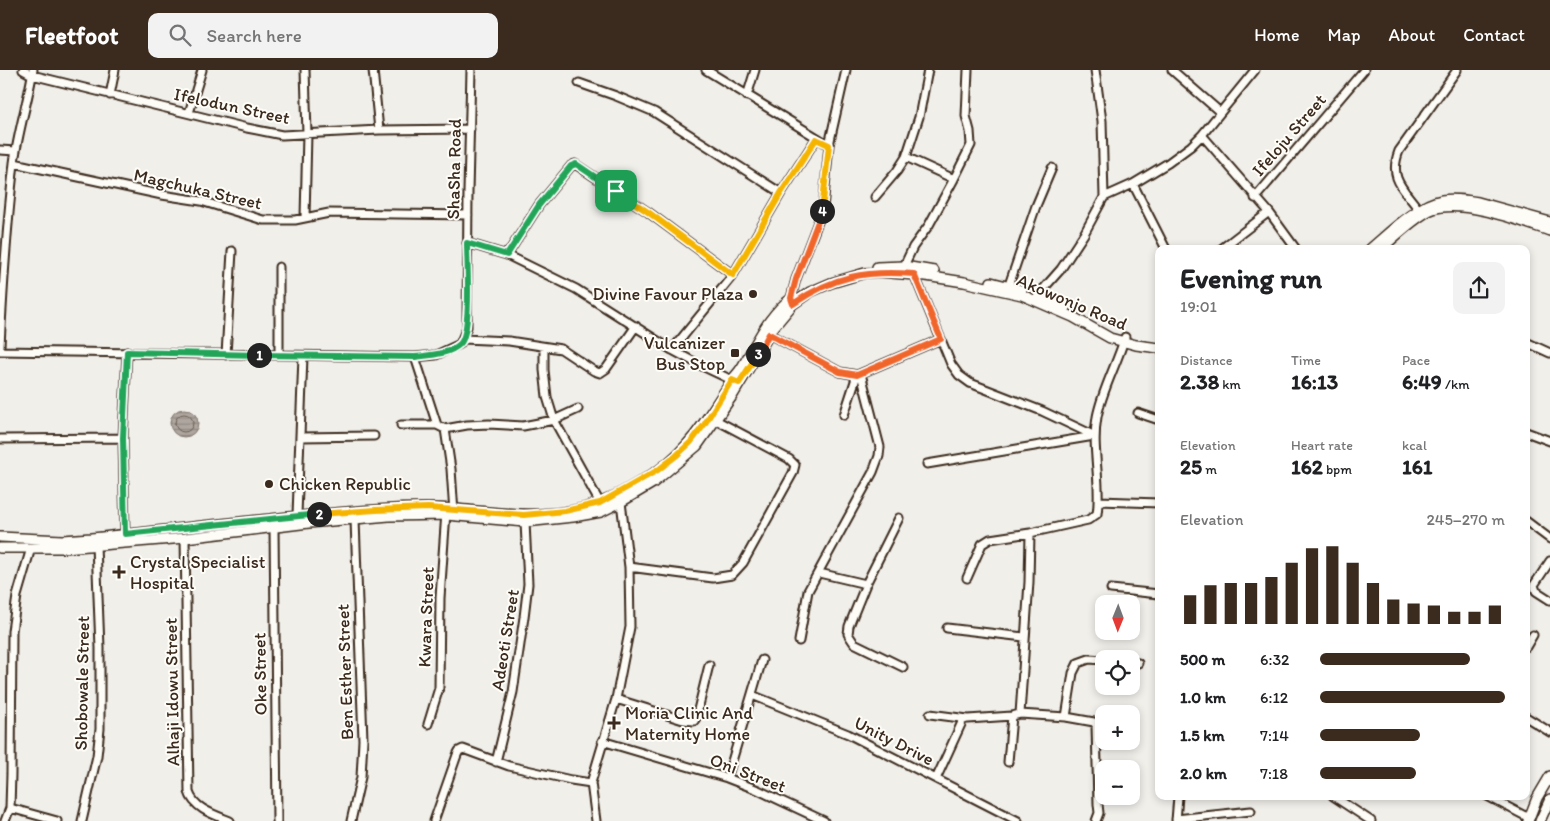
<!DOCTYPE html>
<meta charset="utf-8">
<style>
:root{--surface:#fff;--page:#f2f2f2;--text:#202124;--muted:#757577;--accent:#3b2a1e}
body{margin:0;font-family:Itim,sans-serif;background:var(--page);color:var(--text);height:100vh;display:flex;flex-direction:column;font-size:19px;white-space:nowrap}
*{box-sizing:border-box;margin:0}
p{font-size:16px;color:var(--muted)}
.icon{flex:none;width:28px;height:28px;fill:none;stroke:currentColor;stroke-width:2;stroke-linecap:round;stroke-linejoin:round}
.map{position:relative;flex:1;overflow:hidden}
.drawer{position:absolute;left:1155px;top:175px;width:375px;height:555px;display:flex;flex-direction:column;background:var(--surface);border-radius:10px;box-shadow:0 2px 8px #0003}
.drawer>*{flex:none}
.needle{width:32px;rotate:181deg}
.tools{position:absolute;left:1095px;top:525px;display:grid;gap:10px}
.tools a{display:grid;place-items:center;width:45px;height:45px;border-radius:10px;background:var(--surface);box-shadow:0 2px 8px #0003;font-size:25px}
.pin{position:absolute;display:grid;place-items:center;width:42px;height:42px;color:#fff;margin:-21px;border-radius:10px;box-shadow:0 2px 8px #0006}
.km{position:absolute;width:25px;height:25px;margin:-12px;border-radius:50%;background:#222;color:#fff;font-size:14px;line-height:25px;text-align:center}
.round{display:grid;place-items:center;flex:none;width:52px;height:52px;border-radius:10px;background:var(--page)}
.head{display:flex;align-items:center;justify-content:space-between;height:85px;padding:0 25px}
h1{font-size:28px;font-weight:800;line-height:38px}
.figures{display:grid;grid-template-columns:repeat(3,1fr);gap:8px;height:85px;padding:5px 25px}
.figures div{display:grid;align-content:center}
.figures b{font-size:21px;font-weight:800}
.figures small{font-size:14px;font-weight:400}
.figures p{font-size:14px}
.chart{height:140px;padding:10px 25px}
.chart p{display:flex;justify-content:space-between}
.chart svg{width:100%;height:90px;margin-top:5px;stroke:var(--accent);stroke-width:6}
ul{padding:0 25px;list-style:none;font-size:16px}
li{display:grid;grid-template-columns:80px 60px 1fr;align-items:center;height:38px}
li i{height:12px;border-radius:6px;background:var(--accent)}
header{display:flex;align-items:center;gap:30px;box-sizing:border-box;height:70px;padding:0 25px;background:var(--accent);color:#fff}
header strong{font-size:24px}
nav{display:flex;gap:28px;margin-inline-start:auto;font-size:18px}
.search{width:350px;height:45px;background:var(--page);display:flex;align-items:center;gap:12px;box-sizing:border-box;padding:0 18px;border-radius:10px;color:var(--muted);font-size:19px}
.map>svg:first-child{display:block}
.water{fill:url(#water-rules);stroke:#80746b}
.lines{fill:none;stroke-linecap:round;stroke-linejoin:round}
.shore{stroke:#695c52;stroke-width:1}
.minor-casing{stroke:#3b2a1e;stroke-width:11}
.major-casing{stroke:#3b2a1e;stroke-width:12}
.minor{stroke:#fdfcf7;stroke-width:7}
.major{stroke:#fdfcf7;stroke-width:9}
.split-1-casing{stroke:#fff;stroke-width:10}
.split-2-casing{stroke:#fff;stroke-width:10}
.split-3-casing{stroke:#fff;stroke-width:10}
.split-4-casing{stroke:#fff;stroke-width:10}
.split-5-casing{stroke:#fff;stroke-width:10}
.split-1{stroke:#22a559;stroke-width:6}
.split-2{stroke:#22a559;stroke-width:6}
.split-3{stroke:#f5b400;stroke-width:6}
.split-4{stroke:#f0652b;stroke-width:6}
.split-5{stroke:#f5b400;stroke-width:6}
.poi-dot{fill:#3b2a1e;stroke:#fdfcf7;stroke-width:2}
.labels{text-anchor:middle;stroke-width:4;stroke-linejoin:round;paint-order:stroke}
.street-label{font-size:18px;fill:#3b2a1e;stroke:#fdfcf7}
.poi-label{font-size:18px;fill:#3b2a1e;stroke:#fdfcf7;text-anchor:start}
</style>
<header>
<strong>Fleetfoot</strong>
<div class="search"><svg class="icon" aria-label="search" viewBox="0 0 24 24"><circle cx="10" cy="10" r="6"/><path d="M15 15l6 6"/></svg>Search here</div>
<nav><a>Home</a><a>Map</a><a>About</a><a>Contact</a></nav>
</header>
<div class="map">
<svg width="1550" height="751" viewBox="0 0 1550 751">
<defs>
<pattern id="water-rules" width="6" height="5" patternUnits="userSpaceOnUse" patternTransform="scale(1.25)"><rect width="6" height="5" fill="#aea69f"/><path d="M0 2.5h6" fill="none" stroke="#8f8781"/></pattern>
</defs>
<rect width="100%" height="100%" fill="#f1efea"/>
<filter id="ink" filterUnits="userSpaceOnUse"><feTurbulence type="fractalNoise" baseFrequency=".02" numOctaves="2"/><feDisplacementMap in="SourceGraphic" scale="10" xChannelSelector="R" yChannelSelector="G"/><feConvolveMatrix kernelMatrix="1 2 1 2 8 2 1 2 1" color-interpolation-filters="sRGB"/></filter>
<g filter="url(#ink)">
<path class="water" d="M170 353a14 14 0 1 1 28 0a14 14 0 1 1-28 0Z"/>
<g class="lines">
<path class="shore" d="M175 353a9 9 0 1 1 18 0a9 9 0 1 1-18 0Z"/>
<g class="minor-casing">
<path id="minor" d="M 23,0 L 32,5 L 247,58 L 282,65 L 379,60 L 470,59
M 305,0 L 307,64 L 305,147
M 373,0 L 379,60
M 706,0 L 829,75
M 1172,0 L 1220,42
M 579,13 L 616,26 L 654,42 L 781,123
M 110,25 L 115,0
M 747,26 L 755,0
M 189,43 L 202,0
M 1202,65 L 1269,142 L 1296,179
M 0,80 L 16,81
M 906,87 L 954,109
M 14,93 L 162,125 L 201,131 L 263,150 L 295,150 L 329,143 L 468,145
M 1133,114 L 1166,179
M 875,127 L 897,101 L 906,87 L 919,47 L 928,0
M 1104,127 L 1133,114 L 1168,93 L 1191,76 L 1202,65 L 1255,0
M 1255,128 L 1364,0
M 1419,140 C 1404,119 1388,109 1399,81 L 1457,0
M 467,173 L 507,185 L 576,219 L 672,280 L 700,295 L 736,312
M 1221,179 L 1269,142
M 507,185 L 539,135 L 571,96 L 575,94 L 648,142 L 733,205
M 904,196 L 913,177 L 929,155 L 954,109 L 971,75 L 970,61 L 966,46 L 968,0
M 914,204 L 951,294 L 959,305 L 970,313 L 1042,341 L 1095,366
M 1009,215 L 1036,136 L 1052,98
M 1038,225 L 1061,199 L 1084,164 L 1104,127 L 1102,51 L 1095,0
M 792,232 L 791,228 L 796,209 L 823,139 L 829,75 L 846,0
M 769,264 L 840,302 L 857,305 L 941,269
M 463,269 L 509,271 L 561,279 L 594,301 L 600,303 L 606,299 L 636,256
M 1526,272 L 1550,283
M 0,276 C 3,215 7,154 14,93 C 18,62 28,31 33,0
M 544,277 L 544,300 L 547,327 L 554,350 L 600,433
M 672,280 L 733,205 L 781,123 L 816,69
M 0,281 L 415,287 L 436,285 L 460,274 L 467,257 L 468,122 L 471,0
M 226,285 L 232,181
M 279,285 L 279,197
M 415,287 L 437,355
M 1138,343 L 1159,350
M 844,345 L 857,305
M 401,355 L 437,355 L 445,359 L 467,355 L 489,354 L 523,356 L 554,350 L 578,339
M 445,359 L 451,399 L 454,443
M 1526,362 L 1550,371
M 300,367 L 374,366
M 0,369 L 123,368
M 927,394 L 1094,366
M 1099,431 L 1159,433
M 297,445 L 303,286
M 899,448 L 866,514 L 849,556 L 848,564 L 854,573 L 903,597
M 1526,451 L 1550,469
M 274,458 L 277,751
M 125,465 L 123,368 L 127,282
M 185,468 L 189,722 C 194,739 215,745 230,751
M 1550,491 L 1534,515 L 1536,521 L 1550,530
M 629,497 L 713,508 L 732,505 L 743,493 L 793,403 L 795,395 L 789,389 L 716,350
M 819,503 L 866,514
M 967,508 L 982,474 L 990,469 L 1030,463 L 1088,450 L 1097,444 C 1102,412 1091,379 1097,347 C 1102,320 1117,294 1125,267
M 1111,519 L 1159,524
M 947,558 L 1024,567
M 799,571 L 808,521 L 873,402 L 879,386 L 880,377 L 861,304
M 1526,577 L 1533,565
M 1131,592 L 1138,593
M 752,625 L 848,664 L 1018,751
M 616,629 L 683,650 L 694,651 L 696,648 L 709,595
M 930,644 L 968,649 L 1012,646 L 1020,644 L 1066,647 L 1094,652 L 1096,655 L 1098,734 L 1099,743 L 1096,751
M 1020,644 L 1029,512 L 1030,463
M 1066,647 L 1073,603 L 1078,593 L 1089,589 L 1104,590
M 1526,647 L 1550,662
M 428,654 L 439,618 L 440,528 L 446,442
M 602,671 L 727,708 L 758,720 L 824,751
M 496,692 L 513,622 L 524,547 L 528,514 L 525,452
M 1008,692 L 1012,646
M 727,708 L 762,590
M 936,709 L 963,650 L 967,649
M 1333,726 L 1371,751
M 1487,726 L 1529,748
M 10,738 L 57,751
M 1176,749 L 1251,741
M 5,751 L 10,738 L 11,704 L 12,561 L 17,526 L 31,478
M 82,751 L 97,686 L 100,659 L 100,578 L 96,475
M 351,751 L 361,707 L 363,670 L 355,450
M 434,751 L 457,685 L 459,681 L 463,679 L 509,696 L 571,710 L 591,713
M 596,751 L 591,713 L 616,629 L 630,557 L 629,497 L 621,432
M 1176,751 L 1178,726"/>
</g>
<g class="major-casing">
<path id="major" d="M 1370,179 C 1389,163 1418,134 1442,130 C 1454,128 1466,130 1478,132 L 1550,152
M 1381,179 C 1393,168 1419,144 1433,139 C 1464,129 1520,151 1550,161
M 877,197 L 904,196 L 934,201
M 991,212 L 1022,220
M 1039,226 L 1066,238
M 0,467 L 62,470 L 91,468 C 186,458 281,446 375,440 C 402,438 429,437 456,439 C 503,443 554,451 599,433 C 618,426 642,411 659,400 C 693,375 709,345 732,310 C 735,306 739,302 742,297 C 758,271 767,246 793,227
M 0,478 L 64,478 L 185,468 L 309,453 L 389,446 L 446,445 L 525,452 L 573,447 L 601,442 L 621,432 L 653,413 L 697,376 L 733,325 L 773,258 L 793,234 L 810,222 L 831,213 L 865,203 L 879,202 L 926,206 L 964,212 L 1022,225 L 1073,247 L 1110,268 L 1136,275 L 1159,278
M 1528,751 L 1537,728 L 1550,706
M 1540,751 L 1550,729"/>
</g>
<use href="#minor" class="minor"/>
<use href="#major" class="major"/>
</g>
</g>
<g class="lines" filter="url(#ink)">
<g class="split-1-casing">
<path id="split-1" d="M 259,285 L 415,287 C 430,285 448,285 460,274 C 472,262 467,192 467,173 L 507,185 L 539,135 L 571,96 L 576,94 L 616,121"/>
</g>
<g class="split-2-casing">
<path id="split-2" d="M 259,285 L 127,282 L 123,368 L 125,464 L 319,444"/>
</g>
<g class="split-3-casing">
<path id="split-3" d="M 319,444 L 376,440 L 428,438 L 524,445 L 565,441 L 600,433 L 658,400 L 676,386 L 691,372 L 704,355 L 732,310 L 739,313 L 758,284"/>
</g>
<g class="split-4-casing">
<path id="split-4" d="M 758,284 L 769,264 L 840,302 L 857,305 L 941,269 L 914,204 C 866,200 834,206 793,234 L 791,228 L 796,209 L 822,141"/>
</g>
<g class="split-5-casing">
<path id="split-5" d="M 616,121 L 648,142 L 733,205 L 781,123 L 816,69 L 829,75 L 822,141"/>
</g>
<use href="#split-1" class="split-1"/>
<use href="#split-2" class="split-2"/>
<use href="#split-3" class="split-3"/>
<use href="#split-4" class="split-4"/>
<use href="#split-5" class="split-5"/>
</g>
<g class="poi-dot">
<circle cx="753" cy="224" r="5"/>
<rect x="730" y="278" width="10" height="10" rx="2.5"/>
<circle cx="269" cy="414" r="5"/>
<path d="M116.5 494.5h5v5h5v5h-5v5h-5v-5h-5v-5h5z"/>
<path d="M611.5 645.5h5v5h5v5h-5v5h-5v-5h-5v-5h5z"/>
</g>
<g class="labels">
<g class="street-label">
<text transform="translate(232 36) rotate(12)" y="6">Ifelodun Street</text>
<text transform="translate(1289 65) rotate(-49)" y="6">Ifeloju Street</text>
<text transform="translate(454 99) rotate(-89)" y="6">ShaSha Road</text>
<text transform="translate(198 119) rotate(13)" y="6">Magchuka Street</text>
<text transform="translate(1072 232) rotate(23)" y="6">Akowonjo Road</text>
<text transform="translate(426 547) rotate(-88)" y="6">Kwara Street</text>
<text transform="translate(505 570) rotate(-81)" y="6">Adeoti Street</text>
<text transform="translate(345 602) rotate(-92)" y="6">Ben Esther Street</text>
<text transform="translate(260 604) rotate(-91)" y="6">Oke Street</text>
<text transform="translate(82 613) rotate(-89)" y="6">Shobowale Street</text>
<text transform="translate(172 622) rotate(-91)" y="6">Alhaji Idowu Street</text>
<text transform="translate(894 671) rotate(27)" y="6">Unity Drive</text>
<text transform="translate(748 703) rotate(21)" y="6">Oni Street</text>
</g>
<g class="poi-label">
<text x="743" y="230" text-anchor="end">Divine Favour Plaza</text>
<text x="725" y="279" text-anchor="end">Vulcanizer<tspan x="725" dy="21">Bus Stop</tspan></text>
<text x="279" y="420">Chicken Republic</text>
<text x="130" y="498">Crystal Specialist<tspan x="130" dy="21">Hospital</tspan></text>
<text x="625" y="649">Moria Clinic And<tspan x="625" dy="21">Maternity Home</tspan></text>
</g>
</g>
</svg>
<div class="tools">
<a><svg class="needle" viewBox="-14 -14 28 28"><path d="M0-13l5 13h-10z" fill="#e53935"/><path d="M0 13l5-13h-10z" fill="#757577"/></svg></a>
<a><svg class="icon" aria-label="locate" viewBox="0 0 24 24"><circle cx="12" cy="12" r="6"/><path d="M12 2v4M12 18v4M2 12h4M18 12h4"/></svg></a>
<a>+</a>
<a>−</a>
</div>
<div class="pin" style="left:616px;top:121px;background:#1e9e55"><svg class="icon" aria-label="arrive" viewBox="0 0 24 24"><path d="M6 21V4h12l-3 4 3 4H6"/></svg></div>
<b class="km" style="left:259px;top:285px">1</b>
<b class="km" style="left:319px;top:444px">2</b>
<b class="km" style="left:758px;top:284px">3</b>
<b class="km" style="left:822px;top:141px">4</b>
<section class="drawer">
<div class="head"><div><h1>Evening run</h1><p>19:01</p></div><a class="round"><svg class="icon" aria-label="share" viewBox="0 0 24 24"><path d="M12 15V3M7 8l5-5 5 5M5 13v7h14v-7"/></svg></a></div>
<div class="figures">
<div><p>Distance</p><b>2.38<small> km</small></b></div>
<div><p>Time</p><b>16:13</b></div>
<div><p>Pace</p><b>6:49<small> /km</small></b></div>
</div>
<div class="figures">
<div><p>Elevation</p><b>25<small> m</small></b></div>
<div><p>Heart rate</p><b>162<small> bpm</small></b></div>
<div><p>kcal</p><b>161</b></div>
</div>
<div class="chart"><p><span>Elevation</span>245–270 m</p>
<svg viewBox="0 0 160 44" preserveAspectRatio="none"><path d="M5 44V30M15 44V25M25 44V24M35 44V24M45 44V21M55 44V14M65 44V7M75 44V6M85 44V14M95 44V24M105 44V32M115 44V34M125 44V35M135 44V38M145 44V38M155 44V35"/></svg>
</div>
<ul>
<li><b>500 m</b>6:32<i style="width:81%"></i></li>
<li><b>1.0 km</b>6:12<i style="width:100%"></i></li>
<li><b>1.5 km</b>7:14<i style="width:54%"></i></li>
<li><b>2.0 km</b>7:18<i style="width:52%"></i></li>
</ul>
</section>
</div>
